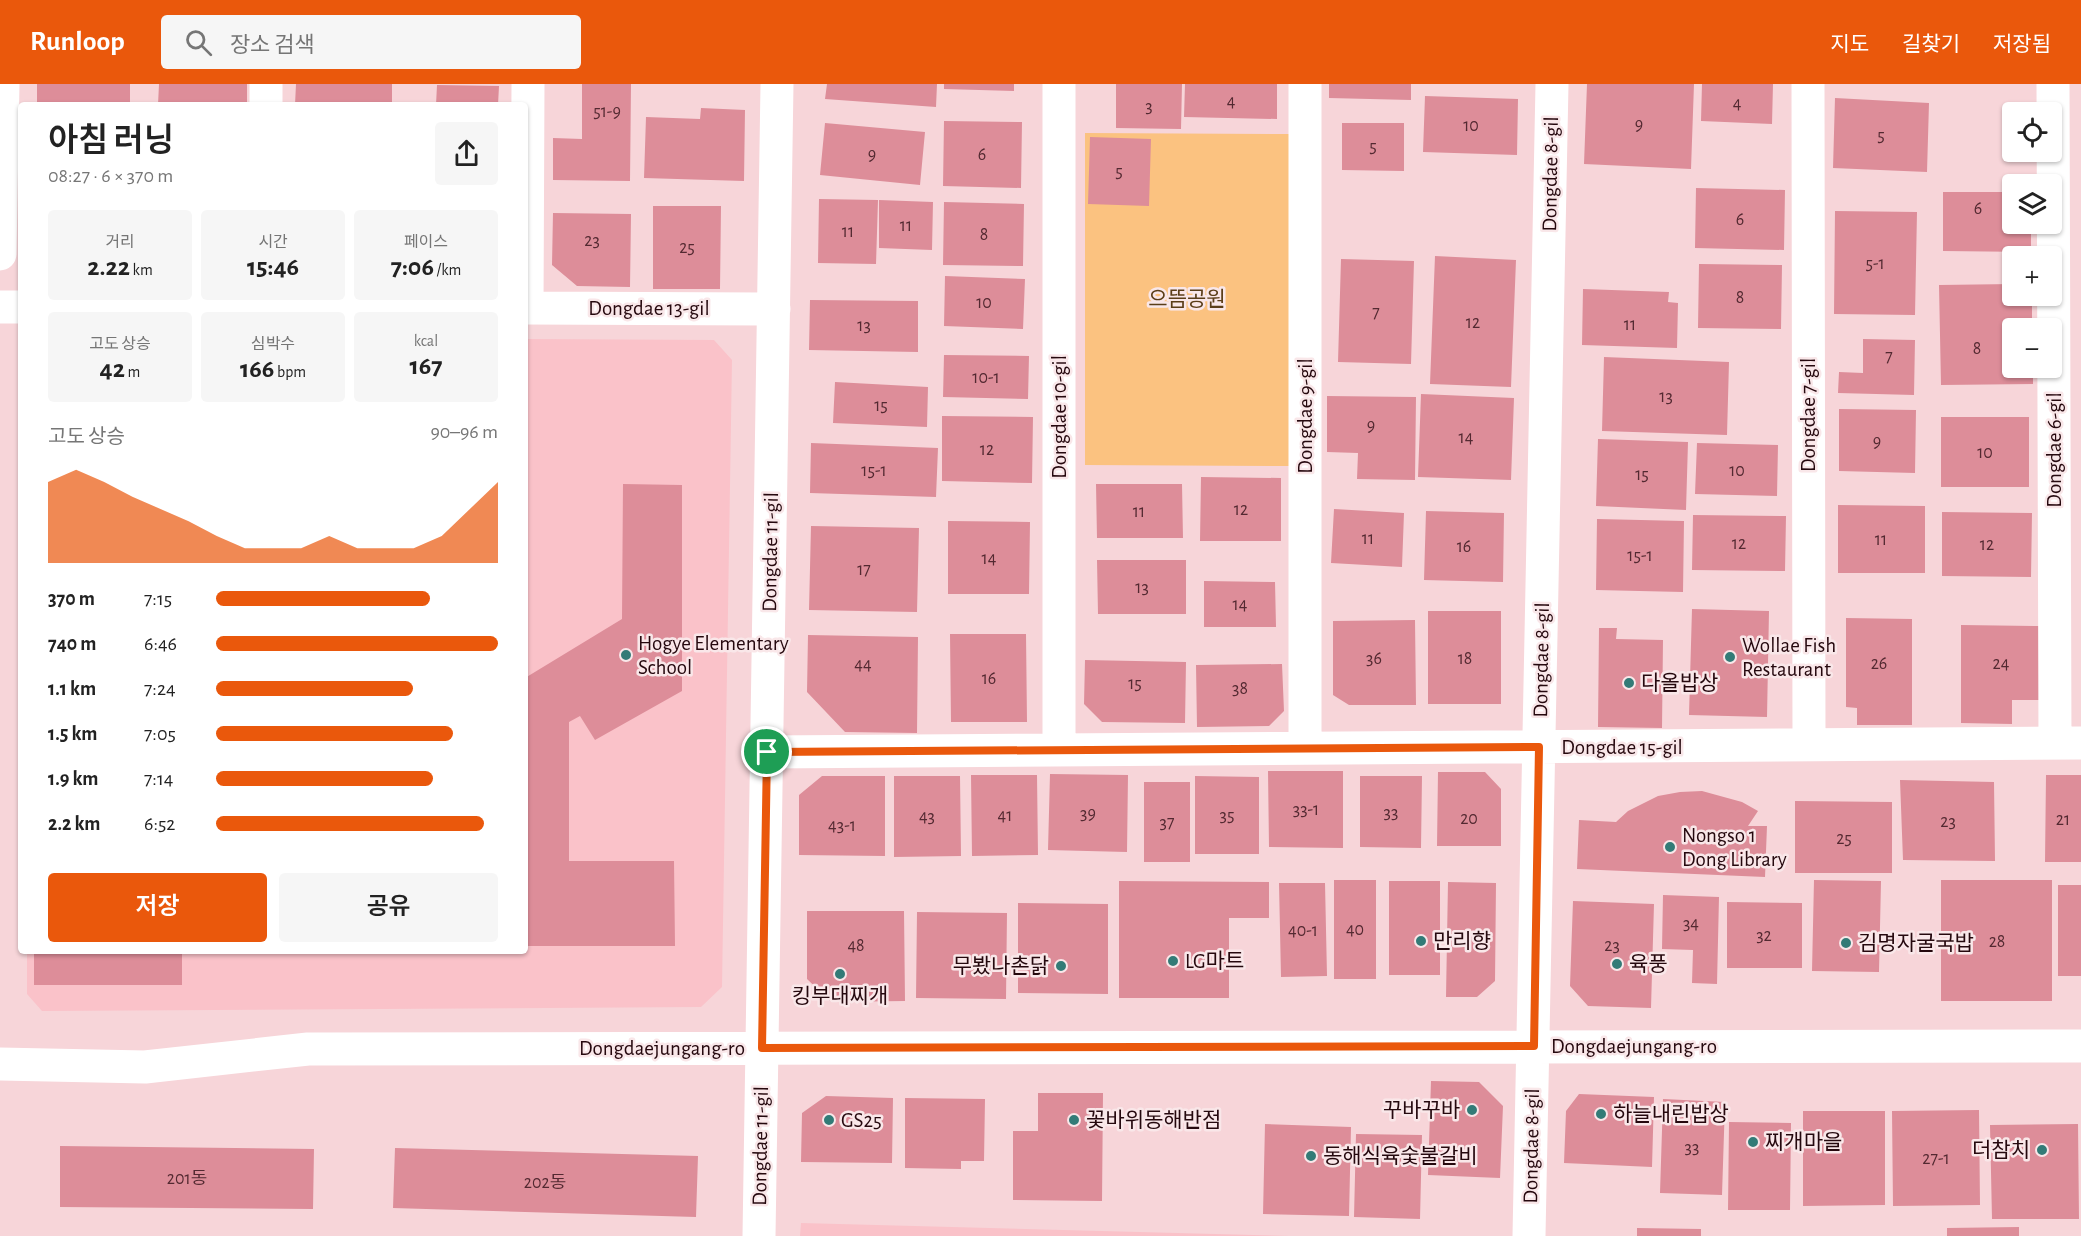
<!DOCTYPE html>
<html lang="ko">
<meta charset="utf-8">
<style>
:root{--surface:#fff;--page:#f6f6f6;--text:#222;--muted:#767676;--accent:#ea580c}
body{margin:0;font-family:"Alegreya Sans","Noto Sans KR",sans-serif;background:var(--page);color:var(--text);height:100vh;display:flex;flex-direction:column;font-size:22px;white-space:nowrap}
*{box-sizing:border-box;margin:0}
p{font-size:20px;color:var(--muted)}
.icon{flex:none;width:33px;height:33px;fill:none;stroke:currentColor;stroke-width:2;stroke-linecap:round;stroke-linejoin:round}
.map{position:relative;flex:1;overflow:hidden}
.sheet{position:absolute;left:18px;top:18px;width:510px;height:852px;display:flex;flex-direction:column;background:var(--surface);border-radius:6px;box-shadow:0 2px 4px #0004}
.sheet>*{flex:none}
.controls{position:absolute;left:2002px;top:18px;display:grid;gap:12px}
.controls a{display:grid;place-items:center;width:60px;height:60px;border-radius:6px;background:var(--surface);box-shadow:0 2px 4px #0004;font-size:30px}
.pin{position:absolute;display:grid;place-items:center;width:51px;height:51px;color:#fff;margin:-26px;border:3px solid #fff;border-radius:50%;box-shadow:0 2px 6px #0007}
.round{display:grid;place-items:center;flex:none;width:63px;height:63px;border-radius:6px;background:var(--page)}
.head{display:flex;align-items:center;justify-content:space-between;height:102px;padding:0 30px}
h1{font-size:33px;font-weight:600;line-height:45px}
.stats{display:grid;grid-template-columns:repeat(3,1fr);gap:9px;height:102px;padding:6px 30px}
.stats div{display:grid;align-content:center;border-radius:6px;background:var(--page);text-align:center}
.stats b{font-size:26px;font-weight:600}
.stats small{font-size:16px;font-weight:400}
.stats p{font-size:16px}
.chart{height:168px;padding:12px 30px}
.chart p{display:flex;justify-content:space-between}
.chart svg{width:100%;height:108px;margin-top:6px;fill:var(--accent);opacity:.7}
.action{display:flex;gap:12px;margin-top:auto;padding:12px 30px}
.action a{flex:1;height:69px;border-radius:6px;background:var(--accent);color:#fff;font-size:24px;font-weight:600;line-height:69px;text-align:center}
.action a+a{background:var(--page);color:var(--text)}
ul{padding:0 30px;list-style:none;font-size:20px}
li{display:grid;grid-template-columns:96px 72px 1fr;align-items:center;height:45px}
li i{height:15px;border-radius:8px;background:var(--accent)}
header{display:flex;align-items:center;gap:36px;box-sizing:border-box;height:84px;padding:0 30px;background:var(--accent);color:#fff}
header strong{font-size:28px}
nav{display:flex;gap:33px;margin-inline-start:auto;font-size:21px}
.search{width:420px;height:54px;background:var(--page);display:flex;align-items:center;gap:15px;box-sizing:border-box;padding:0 21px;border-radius:6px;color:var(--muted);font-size:22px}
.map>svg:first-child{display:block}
.built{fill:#fac2c9}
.green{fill:#fbc280}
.building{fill:#dd8d99}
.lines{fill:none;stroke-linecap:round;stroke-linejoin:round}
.minor{stroke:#fff;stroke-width:33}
.route-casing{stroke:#fff;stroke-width:12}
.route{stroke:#ea580c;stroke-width:8}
.poi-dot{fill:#337b77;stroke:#f9e7e9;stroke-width:2}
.labels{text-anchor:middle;stroke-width:5;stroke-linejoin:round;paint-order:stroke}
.number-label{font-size:18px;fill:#532931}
.street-label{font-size:21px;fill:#25080e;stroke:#f9e7e9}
.park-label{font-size:21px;fill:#5b3e19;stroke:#f9e7e9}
.poi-label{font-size:21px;fill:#25080e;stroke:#f9e7e9;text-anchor:start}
</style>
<header>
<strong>Runloop</strong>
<div class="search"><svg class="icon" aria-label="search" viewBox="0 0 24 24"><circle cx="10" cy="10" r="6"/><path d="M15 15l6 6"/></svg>장소 검색</div>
<nav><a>지도</a><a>길찾기</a><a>저장됨</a></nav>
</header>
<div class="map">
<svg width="2081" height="1152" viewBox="0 0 2081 1152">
<rect width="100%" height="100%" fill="#f7d5d9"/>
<path class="built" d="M 525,255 L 714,256 L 732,276 L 722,903 L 701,923 L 42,927 L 27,910 L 27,867 L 525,867 Z
M 801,1139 L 1289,1152 L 800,1152 Z"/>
<path class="green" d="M 1085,49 L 1289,50 L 1289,382 L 1085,381 Z"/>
<path class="building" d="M 37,0 L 130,0 L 130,21 L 37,21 Z
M 159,0 L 247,0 L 247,21 L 158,21 Z
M 296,0 L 392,0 L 392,21 L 295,21 Z
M 582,0 L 631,0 L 630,97 L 553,96 L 553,54 L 582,55 Z
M 827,0 L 937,0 L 936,23 L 825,15 Z
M 944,0 L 1014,0 L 1014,7 L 944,5 Z
M 1116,0 L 1182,0 L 1181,45 L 1116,44 Z
M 1185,0 L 1277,0 L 1277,35 L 1184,33 Z
M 1329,0 L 1411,0 L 1411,16 L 1329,14 Z
M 1587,0 L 1694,0 L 1691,85 L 1584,80 Z
M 1702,0 L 1773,0 L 1772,40 L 1701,37 Z
M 437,1 L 499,2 L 498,21 L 436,21 Z
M 1425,12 L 1518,15 L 1517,71 L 1423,68 Z
M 1835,14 L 1929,19 L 1927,88 L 1833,84 Z
M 701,24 L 745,26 L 744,97 L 644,94 L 646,33 L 700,35 Z
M 944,37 L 1022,38 L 1021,104 L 943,102 Z
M 825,39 L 925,48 L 920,101 L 820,91 Z
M 1342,39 L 1404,39 L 1404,87 L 1342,86 Z
M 1090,53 L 1151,55 L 1149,122 L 1088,120 Z
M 1696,104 L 1785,106 L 1784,166 L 1695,164 Z
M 1943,108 L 2013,108 L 2013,140 L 2031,140 L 2031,168 L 1943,167 Z
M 819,115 L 878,116 L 876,180 L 818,179 Z
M 879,116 L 933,118 L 932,166 L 879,164 Z
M 944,118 L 1024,120 L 1023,182 L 943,181 Z
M 653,122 L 721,122 L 720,205 L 653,205 Z
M 1835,127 L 1917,128 L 1915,231 L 1834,230 Z
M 553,129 L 631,130 L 630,203 L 577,202 L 552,181 Z
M 1435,172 L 1516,176 L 1511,303 L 1430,300 Z
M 1341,175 L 1414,177 L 1411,280 L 1338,278 Z
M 1699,180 L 1782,181 L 1781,245 L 1698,244 Z
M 945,192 L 1025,195 L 1023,245 L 944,242 Z
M 2013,200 L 2013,212 L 2032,212 L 2032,244 L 2013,244 L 2013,284 L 2033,284 L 2033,300 L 1941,301 L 1939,201 Z
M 1583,205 L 1669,208 L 1668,218 L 1678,219 L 1677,264 L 1582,261 Z
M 810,216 L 918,217 L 918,268 L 809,266 Z
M 1863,255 L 1915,256 L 1914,311 L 1838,309 L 1839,288 L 1863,289 Z
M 944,271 L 1029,272 L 1028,315 L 943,313 Z
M 1604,273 L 1729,278 L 1727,351 L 1602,347 Z
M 835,298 L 928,303 L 927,343 L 833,339 Z
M 1421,310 L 1514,314 L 1511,396 L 1418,393 Z
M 1327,312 L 1416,313 L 1415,396 L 1357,395 L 1358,369 L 1327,368 Z
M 1839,325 L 1916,326 L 1915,389 L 1839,387 Z
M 942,332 L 1033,333 L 1032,399 L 942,397 Z
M 1941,333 L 2029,333 L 2029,403 L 1941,403 Z
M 1598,355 L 1688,358 L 1686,426 L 1596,422 Z
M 811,359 L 938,364 L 936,413 L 810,409 Z
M 1697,359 L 1778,361 L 1777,412 L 1695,410 Z
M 1201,393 L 1281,394 L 1281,457 L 1200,457 Z
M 623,400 L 682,401 L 682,607 L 595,656 L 580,632 L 569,638 L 569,777 L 674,777 L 675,862 L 525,862 L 525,594 L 622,535 Z
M 1096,400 L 1182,400 L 1183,454 L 1097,454 Z
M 1838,421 L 1925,422 L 1925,489 L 1838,489 Z
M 1334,425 L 1404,429 L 1402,483 L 1331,479 Z
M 1426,427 L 1504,429 L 1503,498 L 1424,496 Z
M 1942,428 L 2032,429 L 2031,493 L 1942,492 Z
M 1693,431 L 1786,432 L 1785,487 L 1692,486 Z
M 1597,435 L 1684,437 L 1683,508 L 1596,506 Z
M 948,437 L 1030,438 L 1029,510 L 948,510 Z
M 811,442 L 919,444 L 917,528 L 809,526 Z
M 1097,476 L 1186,476 L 1186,530 L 1098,530 Z
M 1204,497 L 1275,498 L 1276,543 L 1204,543 Z
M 1692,525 L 1769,527 L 1767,633 L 1689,631 Z
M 1428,527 L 1501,527 L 1501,620 L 1428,620 Z
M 1846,534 L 1912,535 L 1912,641 L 1857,641 L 1857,624 L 1846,623 Z
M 1415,536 L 1416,621 L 1349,621 L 1333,611 L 1333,537 Z
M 1961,541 L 2040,542 L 2040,616 L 2012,616 L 2012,640 L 1961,639 Z
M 1599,544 L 1617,544 L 1616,555 L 1663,556 L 1662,644 L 1598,643 Z
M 950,550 L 1026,550 L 1027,638 L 951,638 Z
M 808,551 L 918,553 L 917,649 L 845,648 L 807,608 Z
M 1085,576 L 1186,578 L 1185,639 L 1102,638 L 1084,620 Z
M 1282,580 L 1284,627 L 1269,642 L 1197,643 L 1196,581 Z
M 1268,687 L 1343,687 L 1343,764 L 1269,763 Z
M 1438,688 L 1485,688 L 1501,705 L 1501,762 L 1437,762 Z
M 1050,690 L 1128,691 L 1127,768 L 1048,766 Z
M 971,691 L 1037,691 L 1038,771 L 972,772 Z
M 2046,691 L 2081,691 L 2081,778 L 2045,778 Z
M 822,692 L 885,692 L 885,772 L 799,771 L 799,711 Z
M 894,692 L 960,692 L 961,772 L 894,773 Z
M 1195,692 L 1259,693 L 1259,770 L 1195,770 Z
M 1360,692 L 1422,692 L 1421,764 L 1360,763 Z
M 1900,696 L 1994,698 L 1995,777 L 1903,776 Z
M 1144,698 L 1190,698 L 1190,778 L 1144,778 Z
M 1702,707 L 1742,718 L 1758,727 L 1748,742 L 1767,742 L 1765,793 L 1577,785 L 1579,736 L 1616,738 L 1628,727 L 1658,712 L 1680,708 Z
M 1795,717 L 1892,718 L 1892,789 L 1795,789 Z
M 1334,796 L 1376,796 L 1376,895 L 1334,895 Z
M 1814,796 L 1881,797 L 1879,888 L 1812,887 Z
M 1941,796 L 2052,796 L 2052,917 L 1941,917 Z
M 1119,797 L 1269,798 L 1269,834 L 1229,834 L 1229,914 L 1119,914 Z
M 1389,797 L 1440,797 L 1440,891 L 1389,891 Z
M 1448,798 L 1496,799 L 1495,897 L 1477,913 L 1446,913 Z
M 1279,799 L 1325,799 L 1327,892 L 1281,893 Z
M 2058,801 L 2081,801 L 2081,892 L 2058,892 Z
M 1663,811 L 1719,813 L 1717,900 L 1692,899 L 1693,866 L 1662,865 Z
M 1573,817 L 1654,820 L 1651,924 L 1588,922 L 1570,902 Z
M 1727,818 L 1802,819 L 1802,884 L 1727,884 Z
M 1018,819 L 1108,820 L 1108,910 L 1018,909 Z
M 807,827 L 904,827 L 905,917 L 831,918 L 807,895 Z
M 917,828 L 1007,829 L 1006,915 L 916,914 Z
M 34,867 L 182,867 L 182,901 L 34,901 Z
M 1431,997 L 1479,998 L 1503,1022 L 1500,1094 L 1428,1091 Z
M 1038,1009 L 1103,1009 L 1102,1117 L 1013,1116 L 1013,1047 L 1038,1047 Z
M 1579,1010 L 1654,1013 L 1652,1083 L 1564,1079 L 1566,1027 Z
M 826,1012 L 893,1014 L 892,1079 L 801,1078 L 802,1029 Z
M 905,1014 L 985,1015 L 984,1077 L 961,1077 L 961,1085 L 905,1084 Z
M 1663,1015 L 1725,1018 L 1722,1111 L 1660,1109 Z
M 1979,1026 L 1980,1121 L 1893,1122 L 1892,1027 Z
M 1803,1027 L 1885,1027 L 1885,1121 L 1803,1122 Z
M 1729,1038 L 1791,1039 L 1790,1126 L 1728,1126 Z
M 1265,1040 L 1351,1043 L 1349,1132 L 1263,1130 Z
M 2078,1040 L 2079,1135 L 1992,1135 L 1990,1041 Z
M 1356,1050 L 1422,1051 L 1420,1135 L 1354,1133 Z
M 60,1062 L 314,1065 L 313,1125 L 60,1123 Z
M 395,1064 L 698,1072 L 696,1133 L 393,1124 Z
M 2019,1143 L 2019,1152 L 1947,1152 L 1947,1144 Z
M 1637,1144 L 1701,1145 L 1701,1152 L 1637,1152 Z"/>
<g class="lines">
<path class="minor" d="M 1808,0 L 1809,661
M 2053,0 L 2055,659
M 266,21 L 266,0
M 0,170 L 3,0
M 0,223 L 21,223
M 525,224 L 774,225
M 527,224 L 528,0
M 1305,664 L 1305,0
M 1059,666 L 1059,0
M 767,668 L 2081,659
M 0,980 L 145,983 L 308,965 L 2081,962
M 759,1152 L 777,0
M 1529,1152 L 1552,0"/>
</g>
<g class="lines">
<g class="route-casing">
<path id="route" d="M 1539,663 L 1534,962 L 762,964 L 767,668 Z"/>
</g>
<use href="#route" class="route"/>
</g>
<g class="poi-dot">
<circle cx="626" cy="571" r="6"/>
<circle cx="1730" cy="573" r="6"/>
<circle cx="1629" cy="599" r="6"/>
<circle cx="1670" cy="763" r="6"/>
<circle cx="1421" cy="857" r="6"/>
<circle cx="1846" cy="859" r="6"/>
<circle cx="1173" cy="877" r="6"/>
<circle cx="1617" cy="880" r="6"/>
<circle cx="1061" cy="882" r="6"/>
<circle cx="840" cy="890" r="6"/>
<circle cx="1472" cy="1026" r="6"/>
<circle cx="1601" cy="1030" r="6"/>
<circle cx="829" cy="1036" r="6"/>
<circle cx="1074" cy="1036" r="6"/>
<circle cx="1753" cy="1058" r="6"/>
<circle cx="2042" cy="1066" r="6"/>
<circle cx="1311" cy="1072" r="6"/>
</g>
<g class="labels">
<g class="number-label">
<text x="1231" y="23">4</text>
<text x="1737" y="25">4</text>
<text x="1149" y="28">3</text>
<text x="607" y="33">51-9</text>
<text x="1639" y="46">9</text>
<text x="1471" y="47">10</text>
<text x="1881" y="57">5</text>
<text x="1373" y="68">5</text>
<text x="872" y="76">9</text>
<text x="982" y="76">6</text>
<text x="1119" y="93">5</text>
<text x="1978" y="130">6</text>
<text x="1740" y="141">6</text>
<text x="906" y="147">11</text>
<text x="848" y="153">11</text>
<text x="984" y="156">8</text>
<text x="592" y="162">23</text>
<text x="687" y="169">25</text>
<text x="1875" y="185">5-1</text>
<text x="1740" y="219">8</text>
<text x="984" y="224">10</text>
<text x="1376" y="234">7</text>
<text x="1473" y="244">12</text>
<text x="1630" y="246">11</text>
<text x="864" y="247">13</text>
<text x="1977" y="270">8</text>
<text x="1889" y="278">7</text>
<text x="986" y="299">10-1</text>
<text x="1666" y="318">13</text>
<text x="881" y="327">15</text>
<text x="1371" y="347">9</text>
<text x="1466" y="359">14</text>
<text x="1877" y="363">9</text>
<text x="987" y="371">12</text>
<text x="1985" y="374">10</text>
<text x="874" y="392">15-1</text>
<text x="1737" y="392">10</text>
<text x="1642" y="396">15</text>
<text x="1241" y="431">12</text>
<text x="1139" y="433">11</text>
<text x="1368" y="460">11</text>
<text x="1881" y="461">11</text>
<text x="1739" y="465">12</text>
<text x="1987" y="466">12</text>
<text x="1464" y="468">16</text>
<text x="1640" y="477">15-1</text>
<text x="989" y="480">14</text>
<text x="864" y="491">17</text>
<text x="1142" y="509">13</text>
<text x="1240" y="526">14</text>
<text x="1374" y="580">36</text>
<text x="1465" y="580">18</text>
<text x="1879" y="585">26</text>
<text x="2001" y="585">24</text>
<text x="863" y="586">44</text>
<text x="989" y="600">16</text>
<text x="1135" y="605">15</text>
<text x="1240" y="610">38</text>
<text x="1306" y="731">33-1</text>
<text x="1391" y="734">33</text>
<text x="1088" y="735">39</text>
<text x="1005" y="737">41</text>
<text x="1227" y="737">35</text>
<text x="927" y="738">43</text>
<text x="1469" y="740">20</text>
<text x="2063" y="741">21</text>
<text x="1948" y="743">23</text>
<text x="1167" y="744">37</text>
<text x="842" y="747">43-1</text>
<text x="1844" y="760">25</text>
<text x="1691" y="845">34</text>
<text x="1355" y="851">40</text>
<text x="1303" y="852">40-1</text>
<text x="1764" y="857">32</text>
<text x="1997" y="863">28</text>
<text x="856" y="867">48</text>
<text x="1612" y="867">23</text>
<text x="1692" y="1069">33</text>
<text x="1936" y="1080">27-1</text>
<text x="187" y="1100">201동</text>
<text x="545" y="1104">202동</text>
</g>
<g class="street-label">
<text transform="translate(1550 90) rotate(-89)" y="7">Dongdae 8-gil</text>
<text x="649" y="231">Dongdae 13-gil</text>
<text transform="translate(1808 331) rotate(-90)" y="7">Dongdae 7-gil</text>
<text transform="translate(1305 332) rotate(-90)" y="7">Dongdae 9-gil</text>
<text transform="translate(1059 333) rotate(-90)" y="7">Dongdae 10-gil</text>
<text transform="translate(2054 366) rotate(-90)" y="7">Dongdae 6-gil</text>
<text transform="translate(770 468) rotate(-89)" y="7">Dongdae 11-gil</text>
<text transform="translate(1541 576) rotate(-89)" y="7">Dongdae 8-gil</text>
<text x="1622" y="670">Dongdae 15-gil</text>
<text x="1634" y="969">Dongdaejungang-ro</text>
<text x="662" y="971">Dongdaejungang-ro</text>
<text transform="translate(760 1062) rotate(-89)" y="7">Dongdae 11-gil</text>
<text transform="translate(1531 1062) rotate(-89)" y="7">Dongdae 8-gil</text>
</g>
<g class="park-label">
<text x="1187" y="222">으뜸공원</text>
</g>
<g class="poi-label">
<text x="638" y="566">Hogye Elementary<tspan x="638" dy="24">School</tspan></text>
<text x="1742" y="568">Wollae Fish<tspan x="1742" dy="24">Restaurant</tspan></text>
<text x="1641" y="606">다올밥상</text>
<text x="1682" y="758">Nongso 1<tspan x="1682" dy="24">Dong Library</tspan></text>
<text x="1433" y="864">만리향</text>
<text x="1858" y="866">김명자굴국밥</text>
<text x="1185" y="884">LG마트</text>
<text x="1629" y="887">육풍</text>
<text x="1049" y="889" text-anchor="end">무봤나촌닭</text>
<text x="840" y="919" text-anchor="middle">킹부대찌개</text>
<text x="1460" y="1033" text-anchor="end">꾸바꾸바</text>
<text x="1613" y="1037">하늘내린밥상</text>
<text x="841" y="1043">GS25</text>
<text x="1086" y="1043">꽃바위동해반점</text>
<text x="1765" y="1065">찌개마을</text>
<text x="2030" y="1073" text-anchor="end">더참치</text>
<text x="1323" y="1079">동해식육숯불갈비</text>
</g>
</g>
</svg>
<div class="controls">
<a><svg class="icon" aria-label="locate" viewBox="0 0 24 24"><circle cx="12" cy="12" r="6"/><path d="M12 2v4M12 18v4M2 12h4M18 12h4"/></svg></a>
<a><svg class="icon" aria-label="layers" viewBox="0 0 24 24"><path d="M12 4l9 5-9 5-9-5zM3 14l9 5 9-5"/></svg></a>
<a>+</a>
<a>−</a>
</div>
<div class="pin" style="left:767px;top:668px;background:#1e9e55"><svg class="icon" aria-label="arrive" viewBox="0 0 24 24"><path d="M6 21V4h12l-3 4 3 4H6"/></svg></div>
<section class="sheet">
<div class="head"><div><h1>아침 러닝</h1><p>08:27 · 6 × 370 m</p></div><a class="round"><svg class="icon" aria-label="share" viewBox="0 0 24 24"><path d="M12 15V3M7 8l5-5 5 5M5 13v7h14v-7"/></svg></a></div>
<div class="stats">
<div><p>거리</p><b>2.22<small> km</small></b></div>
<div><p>시간</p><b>15:46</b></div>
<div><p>페이스</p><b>7:06<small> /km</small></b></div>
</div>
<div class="stats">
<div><p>고도 상승</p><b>42<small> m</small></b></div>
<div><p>심박수</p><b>166<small> bpm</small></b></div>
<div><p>kcal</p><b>167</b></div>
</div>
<div class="chart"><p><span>고도 상승</span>90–96 m</p>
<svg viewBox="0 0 160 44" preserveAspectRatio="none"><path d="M0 44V11L10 6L20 11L30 17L40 22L50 27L60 33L70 38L80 38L90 38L100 33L110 38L120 38L130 38L140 33L150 22L160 11V44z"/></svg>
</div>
<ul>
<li><b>370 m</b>7:15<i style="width:76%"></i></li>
<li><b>740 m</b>6:46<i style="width:100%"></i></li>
<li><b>1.1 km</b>7:24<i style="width:70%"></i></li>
<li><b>1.5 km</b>7:05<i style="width:84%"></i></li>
<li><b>1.9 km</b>7:14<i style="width:77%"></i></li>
<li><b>2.2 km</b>6:52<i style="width:95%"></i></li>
</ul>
<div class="action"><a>저장</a><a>공유</a></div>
</section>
</div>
